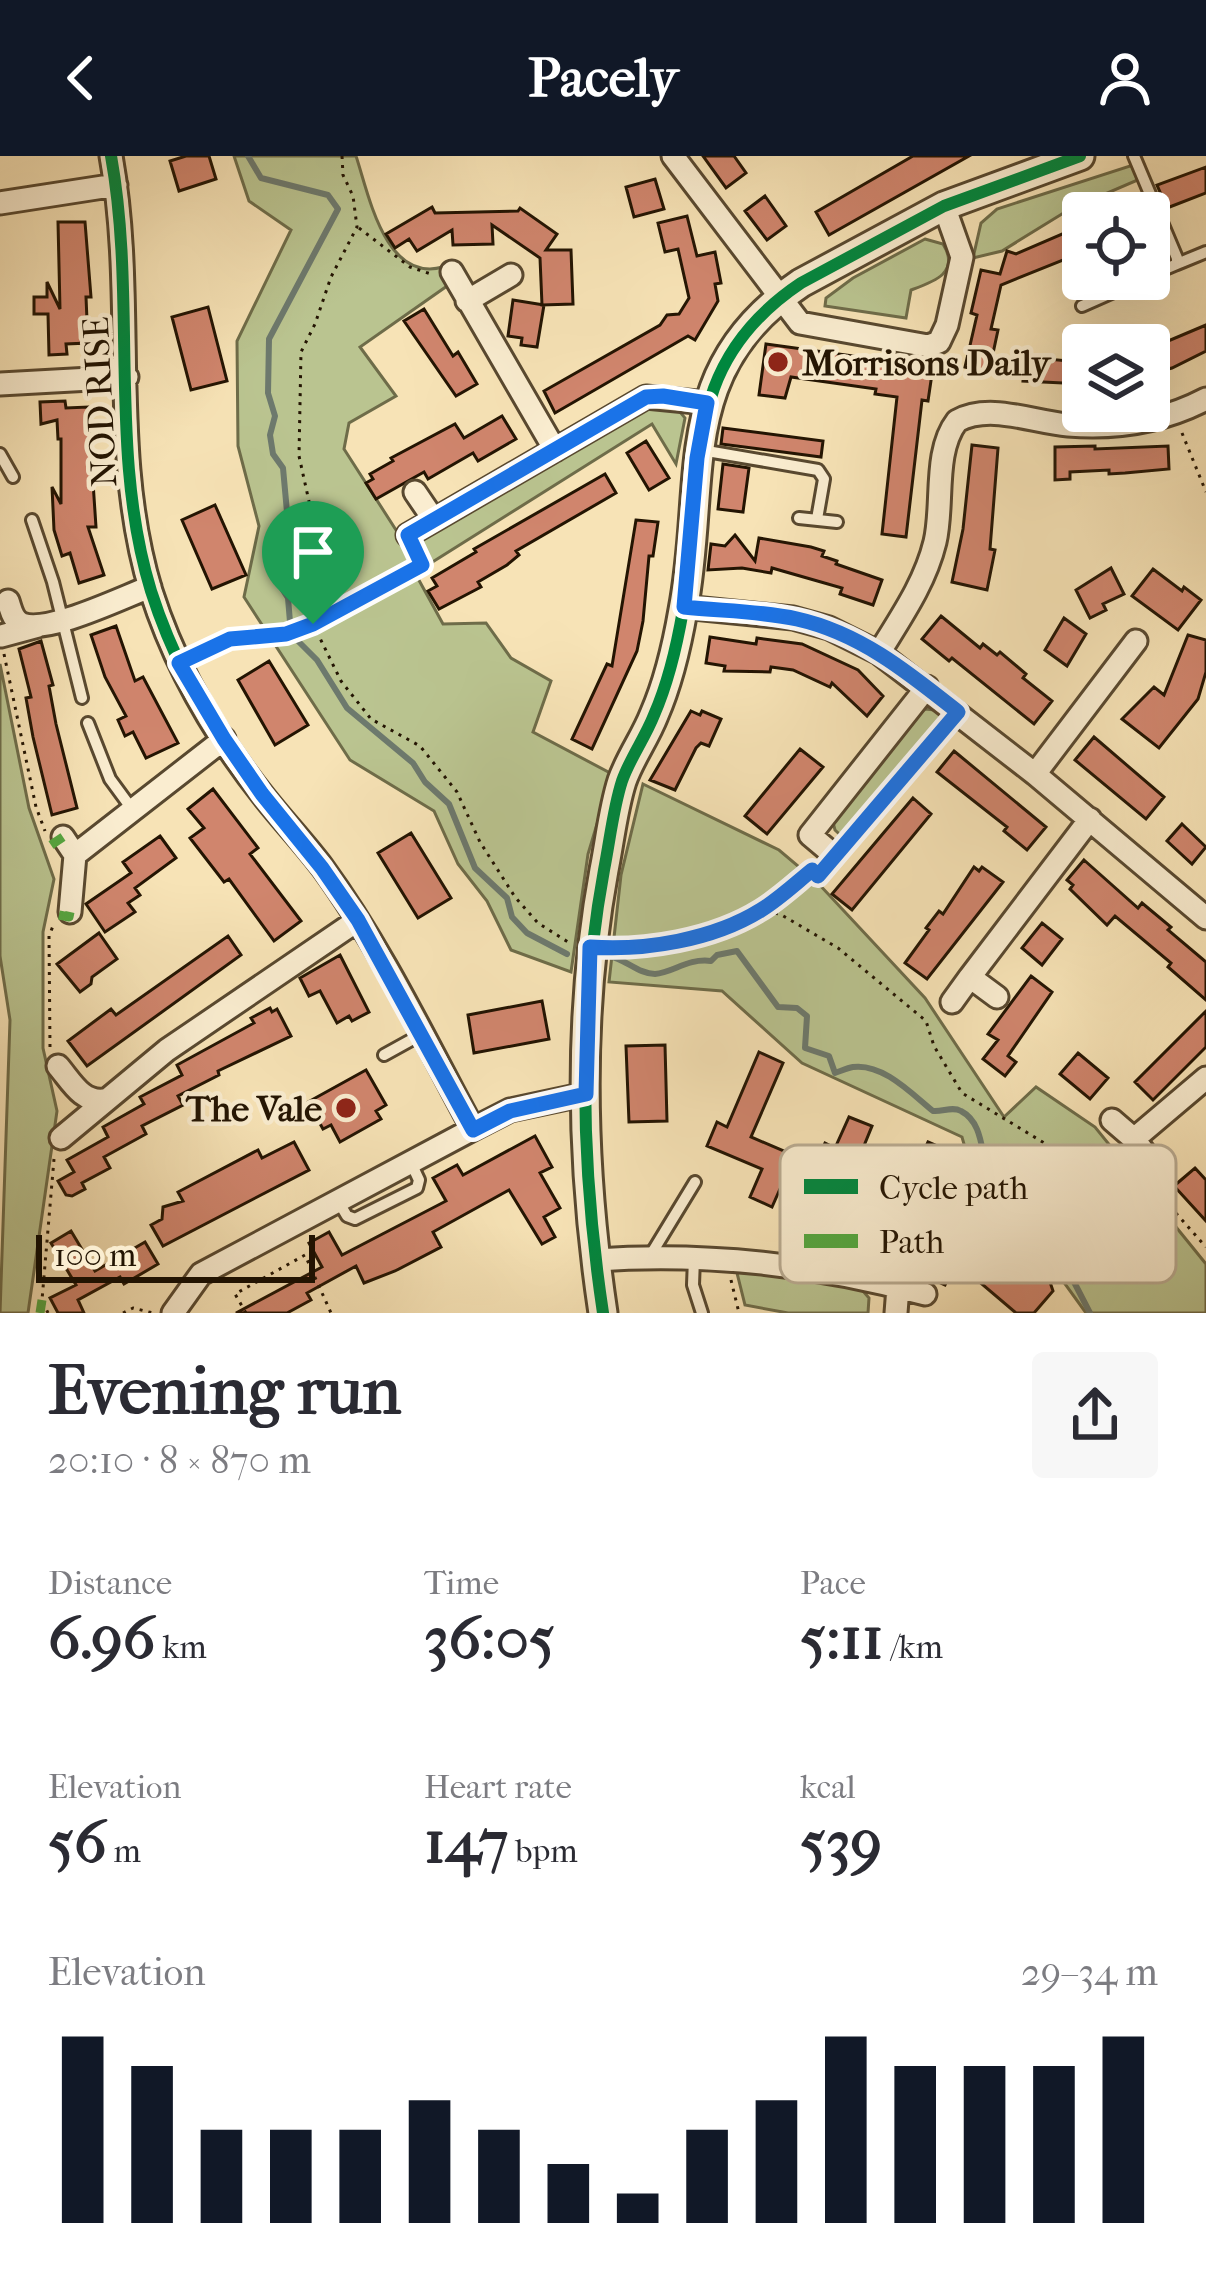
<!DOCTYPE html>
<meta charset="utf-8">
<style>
:root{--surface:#fff;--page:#f7f7f7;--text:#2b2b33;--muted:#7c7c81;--accent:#111827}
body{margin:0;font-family:"IM FELL French Canon",serif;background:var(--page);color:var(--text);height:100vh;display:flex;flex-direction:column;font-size:45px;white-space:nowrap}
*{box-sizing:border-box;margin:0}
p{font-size:39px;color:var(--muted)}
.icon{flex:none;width:66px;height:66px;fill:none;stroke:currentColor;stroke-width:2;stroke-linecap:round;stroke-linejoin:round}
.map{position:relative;height:1157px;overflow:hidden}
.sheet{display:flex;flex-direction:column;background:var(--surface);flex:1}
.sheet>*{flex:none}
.controls{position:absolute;left:1062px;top:36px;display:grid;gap:24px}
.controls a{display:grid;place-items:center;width:108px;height:108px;border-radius:12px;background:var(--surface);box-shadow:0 12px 48px #0002;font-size:60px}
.scale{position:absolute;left:36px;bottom:30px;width:279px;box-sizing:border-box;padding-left:12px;border:6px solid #231402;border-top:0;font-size:33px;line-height:42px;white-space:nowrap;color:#231402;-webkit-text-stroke:9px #faedd0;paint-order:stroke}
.pin{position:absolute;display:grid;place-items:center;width:102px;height:102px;color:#fff;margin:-123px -51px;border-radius:50% 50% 50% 0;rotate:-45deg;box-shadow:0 0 12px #0007}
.pin .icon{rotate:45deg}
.round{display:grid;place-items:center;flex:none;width:126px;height:126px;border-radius:12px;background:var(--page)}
.head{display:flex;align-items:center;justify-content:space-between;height:204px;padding:0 48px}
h1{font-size:66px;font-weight:700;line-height:90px}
.metrics{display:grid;grid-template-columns:repeat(3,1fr);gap:18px;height:204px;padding:12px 48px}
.metrics div{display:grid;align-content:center}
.metrics b{font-size:60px;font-weight:700}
.metrics small{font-size:33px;font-weight:400}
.metrics p{font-size:33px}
.chart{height:336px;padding:24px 48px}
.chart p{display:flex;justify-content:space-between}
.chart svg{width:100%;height:216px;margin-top:12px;stroke:var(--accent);stroke-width:6}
header{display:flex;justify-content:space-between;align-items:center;height:156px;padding:0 48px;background:var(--accent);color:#fff;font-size:54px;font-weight:700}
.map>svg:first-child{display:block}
.green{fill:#bac490;stroke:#6e6c49;stroke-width:3}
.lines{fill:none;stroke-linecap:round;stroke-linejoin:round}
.stream{stroke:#6d796d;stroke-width:6}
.building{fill:#d0856d;stroke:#231402;stroke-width:3}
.service-casing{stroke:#58482f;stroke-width:16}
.minor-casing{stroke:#58482f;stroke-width:27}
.tertiary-casing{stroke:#58482f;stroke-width:33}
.path{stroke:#231402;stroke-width:3;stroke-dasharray:3 6;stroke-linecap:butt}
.service{stroke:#faedd0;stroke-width:10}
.minor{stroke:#faedd0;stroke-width:21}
.tertiary{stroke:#faedd0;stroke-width:27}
.quiet{stroke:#53a840;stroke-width:9;stroke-dasharray:18 9;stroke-linecap:butt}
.cycleway-casing{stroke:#faedd0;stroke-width:20}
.cycleway{stroke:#00873e;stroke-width:12}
.route-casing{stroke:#fff;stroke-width:24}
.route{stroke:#1a73e8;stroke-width:15}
.poi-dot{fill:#8f2418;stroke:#faedd0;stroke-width:4.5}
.labels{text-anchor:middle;stroke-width:9;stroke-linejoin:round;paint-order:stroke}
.poi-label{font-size:36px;font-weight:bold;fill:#231402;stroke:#faedd0;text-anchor:start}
.street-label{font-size:36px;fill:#231402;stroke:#faedd0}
.key{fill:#faedd0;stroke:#baac92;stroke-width:3}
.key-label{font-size:33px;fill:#231402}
</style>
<header><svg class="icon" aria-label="back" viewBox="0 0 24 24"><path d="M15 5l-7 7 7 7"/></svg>Pacely<svg class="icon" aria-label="person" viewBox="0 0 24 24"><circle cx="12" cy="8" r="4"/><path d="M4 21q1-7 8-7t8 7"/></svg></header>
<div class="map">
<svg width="1206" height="1157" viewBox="0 0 1206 1157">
<rect width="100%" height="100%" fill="#f7e3b6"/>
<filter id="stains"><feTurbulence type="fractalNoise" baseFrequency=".00167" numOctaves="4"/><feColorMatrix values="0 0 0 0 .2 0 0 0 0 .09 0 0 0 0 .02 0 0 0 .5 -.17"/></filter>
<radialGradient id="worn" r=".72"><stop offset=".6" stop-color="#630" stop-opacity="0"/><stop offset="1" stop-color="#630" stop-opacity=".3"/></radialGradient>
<path class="green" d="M 234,0 L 356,0 C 369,39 385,127 443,111 L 447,130 L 360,191 L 396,240 L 349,267 L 344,293 L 405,388 L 641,249 C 658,247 675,247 685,262 L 676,308 L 652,268 L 415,417 L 443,468 L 486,467 L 511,502 L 551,525 L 533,576 L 612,618 L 588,698 L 571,816 L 511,794 L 487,745 L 458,708 L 434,655 L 350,604 L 244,441 L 259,370 L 238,290 L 237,185 L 291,74 L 249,45 Z
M 1133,9 L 1140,23 L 1070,53 L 1002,95 L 973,102 L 981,67 L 997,53 Z
M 925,83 L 943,88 C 961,117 933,126 911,134 L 906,162 L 825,150 L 826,142 L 853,122 Z
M 0,508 L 29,652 L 54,723 L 43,776 L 43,892 L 57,955 L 28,1157 L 0,1157 L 10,864 L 0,800 Z
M 925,553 L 935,554 L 954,568 L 850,688 L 835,674 L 833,666 L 916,559 Z
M 643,628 L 779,694 L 817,726 L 925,842 L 1004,961 L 1036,931 L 1095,971 L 1206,1108 L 1206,1157 L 1086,1157 L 1042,1096 L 976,1030 L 962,981 L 802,907 L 722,835 L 609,826 L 621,719 Z
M 736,1113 L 857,1128 L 869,1142 L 868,1157 L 788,1157 L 745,1149 Z"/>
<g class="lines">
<path class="stream" d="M 248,0 L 261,22 L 328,39 L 338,53 L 269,183 L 268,237 L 275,260 L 270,279 L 273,298 L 283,312 L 287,356 L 295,373 L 279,428 L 288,442 L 290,466 L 299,486 L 317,504 L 347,552 L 413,607 L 425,626 L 449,648 L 475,712 L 507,742 L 512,761 L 527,777 L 567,798
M 609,800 C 625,803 639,818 655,818 C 673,817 687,802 711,805 L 717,799 L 737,795 L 778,851 L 797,852 L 807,860 L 805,892 L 829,900 L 835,917 C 841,915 847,912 853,911 C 883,907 912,938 933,955 C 943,956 952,950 961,955 C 980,965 981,988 985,1006 C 991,1032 1027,1074 1047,1092 L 1055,1095 L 1071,1092 L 1074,1126 L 1090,1157"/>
</g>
<path class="building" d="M 186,0 L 209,0 L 216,23 L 179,35 L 170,5 Z
M 703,0 L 734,0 L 746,17 L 726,32 Z
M 913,0 L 969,0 L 829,79 L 816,56 Z
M 1206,11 L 1206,37 L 1167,52 L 1157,29 Z
M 655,23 L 664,53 L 634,61 L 626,31 Z
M 765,40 L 786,70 L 767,84 L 745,55 Z
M 432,51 L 435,57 L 518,55 L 520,52 L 557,78 L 546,94 L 571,94 L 573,148 L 542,149 L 540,102 L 492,69 L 493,88 L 453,89 L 452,74 L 417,95 L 409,83 L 395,92 L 386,78 Z
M 687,60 L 697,100 L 715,96 L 721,127 L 715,128 L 718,145 L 695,184 L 688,180 L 555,257 L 544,235 L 660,169 L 667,159 L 679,158 L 689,142 L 678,93 L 665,96 L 658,67 Z
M 58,66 L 85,66 L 91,141 L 86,141 L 88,187 L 66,188 L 67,198 L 49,199 L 48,158 L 34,158 L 34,141 L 47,141 L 47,126 L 60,153 Z
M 1083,69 L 1083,96 L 1001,129 L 991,173 L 998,174 L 989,216 L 965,211 L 977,159 L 971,157 L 981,114 L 1000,118 L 1007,95 L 1016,98 Z
M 513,144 L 544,149 L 537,191 L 521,189 L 522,182 L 508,180 Z
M 208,151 L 227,225 L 191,234 L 172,161 Z
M 424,153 L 453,200 L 458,196 L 477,228 L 456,240 L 404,165 Z
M 1206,169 L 1206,195 L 1172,212 L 1149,218 L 1149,193 Z
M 766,188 L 933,211 L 928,245 L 922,244 L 906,381 L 882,378 L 897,241 L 875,238 L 876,233 L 791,221 L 785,242 L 759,239 Z
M 1069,200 L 1083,201 L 1083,228 L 1023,225 L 1025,201 L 1068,205 Z
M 65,245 L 66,252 L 88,251 L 96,371 L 88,371 L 104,419 L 79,427 L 70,397 L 62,400 L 54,374 L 52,331 L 61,348 L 61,283 L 58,283 L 57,264 L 41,268 L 40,246 Z
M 502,260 L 516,283 L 478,305 L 473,297 L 428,323 L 424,316 L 376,343 L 366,327 L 373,323 L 370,318 L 393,305 L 391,302 L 455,268 L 464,282 Z
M 723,272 L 823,285 L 821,301 L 721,288 Z
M 646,285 L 669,322 L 649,334 L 627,297 Z
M 972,289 L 998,292 L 990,393 L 995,394 L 987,434 L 952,426 L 963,373 Z
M 1095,290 L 1095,293 L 1168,290 L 1169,313 L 1125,317 L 1109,318 L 1109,314 L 1070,316 L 1070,323 L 1055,324 L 1055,291 Z
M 723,308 L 749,312 L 743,356 L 718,353 Z
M 605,318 L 616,337 L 516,395 L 519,399 L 507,409 L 478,426 L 481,431 L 439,453 L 428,435 L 437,430 L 432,422 L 476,396 L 474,393 Z
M 215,349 L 246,419 L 212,433 L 182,364 Z
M 636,364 L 658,366 L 653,400 L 649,400 L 643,465 L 637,495 L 592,593 L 572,583 L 607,508 L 612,510 Z
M 735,379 L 755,405 L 759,382 L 811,391 L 824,395 L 822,400 L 837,405 L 836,408 L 882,424 L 873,449 L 840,438 L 842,432 L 772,412 L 771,417 L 742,412 L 708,414 L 711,388 L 725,390 Z
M 1111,412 L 1124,438 L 1103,448 L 1106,454 L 1090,462 L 1076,434 Z
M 1153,413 L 1182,435 L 1184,431 L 1201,444 L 1178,474 L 1132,440 Z
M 941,460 L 980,492 L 983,488 L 997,499 L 1000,496 L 1026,518 L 1023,522 L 1052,545 L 1034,568 L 952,502 L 949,505 L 922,483 Z
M 1064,462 L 1086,478 L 1067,510 L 1045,494 Z
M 116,470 L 135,525 L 143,521 L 178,587 L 146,602 L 133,576 L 125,580 L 118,564 L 126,560 L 105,521 L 91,479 Z
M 1188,479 L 1206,484 L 1206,516 L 1198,543 L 1159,592 L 1122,563 L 1154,531 L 1164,539 Z
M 710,481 L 756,488 L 757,482 L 802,488 L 858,514 L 883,540 L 867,560 L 832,527 L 830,531 L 793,514 L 771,511 L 770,516 L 724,515 L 725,510 L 706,507 Z
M 41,485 L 53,529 L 49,530 L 56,568 L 77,652 L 52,659 L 33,581 L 26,542 L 31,541 L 19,493 Z
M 269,505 L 308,569 L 275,589 L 238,524 Z
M 691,555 L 700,559 L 702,555 L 721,563 L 709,590 L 701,587 L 696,592 L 675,634 L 650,624 Z
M 1094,581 L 1164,641 L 1146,663 L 1075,604 Z
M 800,593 L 823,611 L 767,678 L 745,660 Z
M 954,595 L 1046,671 L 1027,694 L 1004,675 L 1007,671 L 937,616 Z
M 213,633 L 258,692 L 250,698 L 301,765 L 274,785 L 229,723 L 224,726 L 190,682 L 204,672 L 188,653 Z
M 913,642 L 931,658 L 852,754 L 832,738 Z
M 1182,668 L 1206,691 L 1192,708 L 1167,685 Z
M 411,677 L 451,742 L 418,762 L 378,697 Z
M 160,680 L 176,702 L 135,732 L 140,739 L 128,747 L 135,756 L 105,776 L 86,748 L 131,717 L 123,706 Z
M 1084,704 L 1138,752 L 1142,747 L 1171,771 L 1168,774 L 1206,806 L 1206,844 L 1168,811 L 1171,807 L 1115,760 L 1107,769 L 1070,733 L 1073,729 L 1067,724 Z
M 974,711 L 979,715 L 982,711 L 1003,726 L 927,823 L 905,807 L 929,774 L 926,772 L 939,755 L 943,758 Z
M 1042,767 L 1062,783 L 1042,809 L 1022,792 Z
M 99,777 L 117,803 L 92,821 L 91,828 L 80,836 L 57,808 Z
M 228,780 L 241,799 L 87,910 L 68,885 L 111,853 L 116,859 Z
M 340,799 L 369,856 L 352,865 L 349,860 L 337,867 L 320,835 L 309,840 L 300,822 Z
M 1031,820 L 1052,836 L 1008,900 L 1016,906 L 1005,920 L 983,903 L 998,884 L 988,878 Z
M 542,845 L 549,883 L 474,897 L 468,859 Z
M 270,852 L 272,856 L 277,853 L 291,880 L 218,915 L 219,919 L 178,940 L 183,949 L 142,970 L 146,978 L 104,1001 L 110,1012 L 82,1027 L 85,1033 L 72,1040 L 66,1039 L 58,1025 L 74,1016 L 67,1004 L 108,981 L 103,971 L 144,948 L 140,941 L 182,919 L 177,909 L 254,867 L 251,862 Z
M 1206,855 L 1206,891 L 1153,944 L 1135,926 Z
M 665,889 L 667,965 L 629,966 L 626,890 Z
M 759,896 L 783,907 L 751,981 L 805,1004 L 795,1028 L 784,1024 L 772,1051 L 750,1041 L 762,1013 L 707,990 L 717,966 L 727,971 Z
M 1078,897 L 1108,922 L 1090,943 L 1060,918 Z
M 366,914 L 386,949 L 376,955 L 381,963 L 340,986 L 331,969 L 323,973 L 308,946 Z
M 849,961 L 872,970 L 859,1002 L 869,1007 L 859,1029 L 814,1011 L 825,987 L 835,992 Z
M 535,980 L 552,1011 L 540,1017 L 560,1052 L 544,1061 L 555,1081 L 542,1088 L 509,1034 L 433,1076 L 441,1091 L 395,1115 L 364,1127 L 356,1110 L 307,1137 L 311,1144 L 287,1157 L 236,1157 L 322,1111 L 309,1087 L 329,1076 L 342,1099 L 446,1045 L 433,1022 L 457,1009 L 463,1019 Z
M 294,986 L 309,1014 L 163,1090 L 151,1069 L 162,1063 L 163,1051 L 183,1045 L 178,1036 L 258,994 L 262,1002 Z
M 928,986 L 951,996 L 929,1047 L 974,1066 L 972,1071 L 1016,1108 L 1022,1102 L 1050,1126 L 1053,1135 L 1034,1157 L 1016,1157 L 956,1106 L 945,1129 L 930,1122 L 933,1117 L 879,1093 Z
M 1195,1012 L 1206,1024 L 1206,1065 L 1174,1030 Z
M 71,1075 L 95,1115 L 145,1086 L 158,1108 L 124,1128 L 120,1121 L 78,1144 L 84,1157 L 58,1157 L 50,1142 L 76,1129 L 51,1087 Z"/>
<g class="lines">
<g class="service-casing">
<path id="service" d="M 1134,0 L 1177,102 L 1177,108 L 1149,120
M 1177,108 L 1206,96
M 1082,150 L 1143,123
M 701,294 L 818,314 L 824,323 L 817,363
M 0,298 L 13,321
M 799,362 L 837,366
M 32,364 L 53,426 L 82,542
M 88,567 L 110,623 L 132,653
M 384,899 L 422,878
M 338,1045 L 347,1060 L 355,1063 L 417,1032 L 419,1024 L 411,1007
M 650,1100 L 695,1026
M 694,1102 L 693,1129 L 702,1157"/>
</g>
<g class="minor-casing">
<path id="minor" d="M 111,0 C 137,143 108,295 151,435 C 175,510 216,581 265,642 C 284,666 305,688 323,712 C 382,793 426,886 473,973
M 673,0 L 800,167 L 928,190 L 939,186 L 947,169 L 962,101 L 944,50
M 0,47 L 116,29
M 452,116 L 555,294
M 467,145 L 511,119
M 0,228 L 127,221
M 415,336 L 434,364 L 646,241 L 707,247
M 408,379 L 434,364
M 8,445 C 11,453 12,464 22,468 C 48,478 123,441 150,431
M 684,451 L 793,462 L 829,472 L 879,497 L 1035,618 L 1206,762
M 1,480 L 38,470
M 879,497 C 901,461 925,427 935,386 C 944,349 933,296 957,265 C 990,247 1032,266 1068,269 C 1116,273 1164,265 1206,243
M 1035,618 L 1136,485
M 63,681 L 75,699 L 224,583
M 829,695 L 810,679 L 927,531
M 70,756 L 75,699
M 997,841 L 970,821 L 1090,663
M 952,846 L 970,821
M 58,910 C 71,925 82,947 104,944
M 1112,964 L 1134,983 L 1153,1008
M 61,982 L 167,894 L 358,764
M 1134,983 L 1206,922
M 820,1056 L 869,1079 L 851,1118
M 596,1104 C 706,1096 820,1109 925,1138
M 173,1157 L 201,1118 L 473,973 L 510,954 L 586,938
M 896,1157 L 898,1131"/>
</g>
<g class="tertiary-casing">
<path id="tertiary" d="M 603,1157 C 581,1010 577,860 604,714 C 610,684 613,653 622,625 C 630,602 645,582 654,559 C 668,527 677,489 683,454 C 708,325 671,214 801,127 L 944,50 L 1080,0"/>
</g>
<path class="path" d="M 342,0 L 343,19 L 353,40 L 357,71 L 331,121 L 315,168 L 301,196 L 299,300 L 312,359 L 313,398 L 304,436 L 313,468 L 341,525 L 371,563 L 420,590 L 457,636 L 480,686 L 515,741 L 538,767 L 568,786
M 359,72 L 410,111 L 431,118
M 1182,277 L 1206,336
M 201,497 L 248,478 L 286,478 L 299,474 L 422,409 L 416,397
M 4,498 L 36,651 L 45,675
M 849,684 L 944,573
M 762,754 L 812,714 L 818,720 L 823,714
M 619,793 L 647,791 L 722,771 L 760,755 L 780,758 L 838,792 L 926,865 L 934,890 L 962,937 L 1059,996 L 1088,997 L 1106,1006 L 1117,995
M 50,891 L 49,780 L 53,770
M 1152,1030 L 1206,1091
M 731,1124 L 739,1157
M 48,1157 L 42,1144 L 54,1003
M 123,1157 L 133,1152 L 153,1157
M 246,1157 L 235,1138 L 305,1099 L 331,1157"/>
<use href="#service" class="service"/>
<use href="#minor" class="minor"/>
<use href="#tertiary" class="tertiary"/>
<path class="quiet" d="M 51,689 L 63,681
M 59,759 L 69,761 L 70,756
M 40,1157 L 42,1144"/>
<g class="cycleway-casing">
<path id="cycleway" d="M 111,0 C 137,143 108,295 151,435 C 175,510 216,581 265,642 C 284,666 305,688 323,712 C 382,793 426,886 473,973
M 603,1157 C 581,1010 577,860 604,714 C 610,684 613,653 622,625 C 630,602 645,582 654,559 C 668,527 677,489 683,454 C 708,325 671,214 801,127 L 944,50 L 1080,0"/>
</g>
<use href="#cycleway" class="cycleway"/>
</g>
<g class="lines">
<g class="route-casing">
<path id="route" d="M 663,240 L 707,247 L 697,302 L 684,451 C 721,455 761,455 797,463 C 860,477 909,517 958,556 L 818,720 L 812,714 C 796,727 779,743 761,754 C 713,784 644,795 590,791 L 586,938 L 510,955 L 473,974 L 358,764 L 322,712 L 262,638 L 224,583 L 179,507 L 230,483 L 286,478 L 313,468 L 422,409 L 408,379 L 646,241 Z"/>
</g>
<use href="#route" class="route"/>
</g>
<g class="poi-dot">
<circle cx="778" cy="206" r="12"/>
<circle cx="346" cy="952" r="12"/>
</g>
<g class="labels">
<g class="poi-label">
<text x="802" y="219">Morrisons Daily</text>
<text x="322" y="965" text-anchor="end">The Vale</text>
</g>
<g class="street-label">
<text transform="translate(99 246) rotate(-93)" y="13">NOD RISE</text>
</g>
</g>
<rect x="780" y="989" width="396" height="138" rx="18" class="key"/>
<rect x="804" y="1023" width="54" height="15" fill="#00873e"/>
<rect x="804" y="1078" width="54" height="14" fill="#53a840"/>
<g class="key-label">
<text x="879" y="1043">Cycle path</text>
<text x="879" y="1097">Path</text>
</g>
<rect width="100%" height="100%" filter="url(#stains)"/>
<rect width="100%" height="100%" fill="url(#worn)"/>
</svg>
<div class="controls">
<a><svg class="icon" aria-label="locate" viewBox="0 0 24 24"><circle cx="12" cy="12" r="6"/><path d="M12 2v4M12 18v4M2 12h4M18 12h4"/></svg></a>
<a><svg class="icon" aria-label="layers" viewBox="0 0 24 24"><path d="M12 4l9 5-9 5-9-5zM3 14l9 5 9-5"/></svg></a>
</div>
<div class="scale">100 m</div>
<div class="pin" style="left:313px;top:468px;background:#1e9e55"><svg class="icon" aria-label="arrive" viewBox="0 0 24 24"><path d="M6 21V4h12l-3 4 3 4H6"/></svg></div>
</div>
<section class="sheet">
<div class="head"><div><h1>Evening run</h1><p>20:10 · 8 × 870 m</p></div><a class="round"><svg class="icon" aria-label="share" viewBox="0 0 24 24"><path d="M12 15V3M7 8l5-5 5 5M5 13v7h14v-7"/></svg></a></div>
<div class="metrics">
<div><p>Distance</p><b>6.96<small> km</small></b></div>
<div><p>Time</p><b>36:05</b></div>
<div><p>Pace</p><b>5:11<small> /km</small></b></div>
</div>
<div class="metrics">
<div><p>Elevation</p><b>56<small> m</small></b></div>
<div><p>Heart rate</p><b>147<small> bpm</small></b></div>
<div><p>kcal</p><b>539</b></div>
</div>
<div class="chart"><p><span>Elevation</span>29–34 m</p>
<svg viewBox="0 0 160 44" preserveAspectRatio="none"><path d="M5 44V6M15 44V12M25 44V25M35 44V25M45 44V25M55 44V19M65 44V25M75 44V32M85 44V38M95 44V25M105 44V19M115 44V6M125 44V12M135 44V12M145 44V12M155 44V6"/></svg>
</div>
</section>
